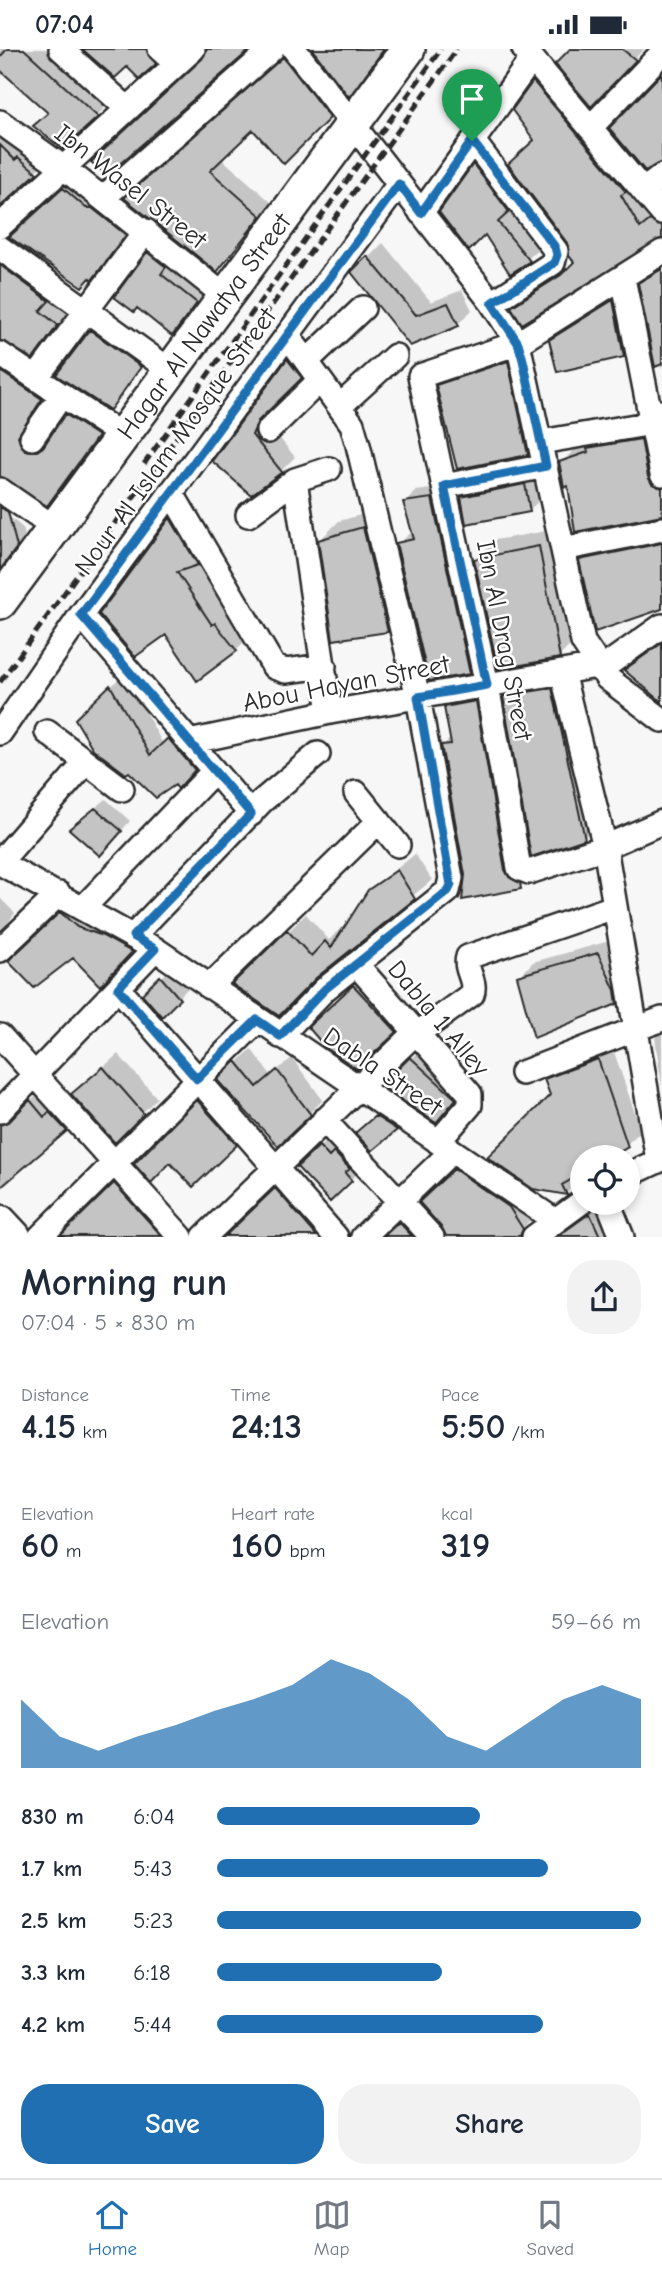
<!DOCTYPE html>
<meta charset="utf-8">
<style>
:root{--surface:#fff;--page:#f2f2f3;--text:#1f2937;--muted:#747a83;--line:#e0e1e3;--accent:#1f6fb2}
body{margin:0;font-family:"Comic Neue",sans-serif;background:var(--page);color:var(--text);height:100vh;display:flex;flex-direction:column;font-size:26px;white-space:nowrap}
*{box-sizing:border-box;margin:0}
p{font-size:23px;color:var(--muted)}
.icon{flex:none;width:38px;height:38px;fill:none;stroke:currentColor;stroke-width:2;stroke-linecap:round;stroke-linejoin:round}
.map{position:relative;height:1188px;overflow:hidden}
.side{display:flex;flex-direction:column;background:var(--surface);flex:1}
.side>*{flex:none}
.controls{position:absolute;left:570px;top:1096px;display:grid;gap:14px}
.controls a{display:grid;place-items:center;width:70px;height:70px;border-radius:50%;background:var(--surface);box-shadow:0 4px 10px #0003;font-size:35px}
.pin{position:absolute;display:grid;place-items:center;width:60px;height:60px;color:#fff;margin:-72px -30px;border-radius:50% 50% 50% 0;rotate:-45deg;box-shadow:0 0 7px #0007}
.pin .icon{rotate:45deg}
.round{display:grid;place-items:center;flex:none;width:74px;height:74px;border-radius:28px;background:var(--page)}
.headline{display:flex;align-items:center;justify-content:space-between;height:119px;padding:0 21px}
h1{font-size:38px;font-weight:700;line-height:52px}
.stats{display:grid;grid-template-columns:repeat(3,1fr);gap:10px;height:119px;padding:7px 21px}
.stats div{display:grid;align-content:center}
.stats b{font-size:35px;font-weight:700}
.stats small{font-size:19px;font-weight:400}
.stats p{font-size:19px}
.chart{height:196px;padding:14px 21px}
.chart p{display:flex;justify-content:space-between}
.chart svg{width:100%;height:126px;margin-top:7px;fill:var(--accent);opacity:.7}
.cta{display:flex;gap:14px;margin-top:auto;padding:14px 21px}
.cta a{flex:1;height:80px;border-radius:28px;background:var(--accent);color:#fff;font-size:28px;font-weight:700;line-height:80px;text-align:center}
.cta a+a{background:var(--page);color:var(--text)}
ul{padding:0 21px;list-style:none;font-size:23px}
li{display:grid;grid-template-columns:112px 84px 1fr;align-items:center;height:52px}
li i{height:18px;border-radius:9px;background:var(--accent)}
.status{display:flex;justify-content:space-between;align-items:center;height:49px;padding:0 35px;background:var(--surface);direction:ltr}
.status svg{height:19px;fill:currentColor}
.dock{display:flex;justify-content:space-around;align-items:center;height:98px;border-top:2px solid var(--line);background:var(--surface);font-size:19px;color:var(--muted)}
.dock a{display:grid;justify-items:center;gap:4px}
.dock .on{color:var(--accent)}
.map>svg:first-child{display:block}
.shadow{fill:#0003}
.building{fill:#c4c4c4;stroke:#2b2b2b;stroke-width:2}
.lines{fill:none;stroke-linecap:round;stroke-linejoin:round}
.street-casing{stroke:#2b2b2b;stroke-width:28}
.secondary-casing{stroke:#2b2b2b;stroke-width:38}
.street{stroke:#fff;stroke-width:23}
.secondary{stroke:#fff;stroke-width:33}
.rail{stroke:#2b2b2b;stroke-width:5;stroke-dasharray:10 5;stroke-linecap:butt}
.route-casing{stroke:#fff;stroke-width:14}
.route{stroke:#1f6fb2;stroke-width:9}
.labels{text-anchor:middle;stroke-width:5;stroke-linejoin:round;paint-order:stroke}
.street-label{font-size:26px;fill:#2b2b2b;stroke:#fff}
</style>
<div class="status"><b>07:04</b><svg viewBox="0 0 49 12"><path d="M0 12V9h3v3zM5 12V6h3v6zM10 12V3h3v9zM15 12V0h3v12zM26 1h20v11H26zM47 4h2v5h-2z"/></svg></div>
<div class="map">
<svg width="662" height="1188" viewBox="0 0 662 1188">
<rect width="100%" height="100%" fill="#f7f7f7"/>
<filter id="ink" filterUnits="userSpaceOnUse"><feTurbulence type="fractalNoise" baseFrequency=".0143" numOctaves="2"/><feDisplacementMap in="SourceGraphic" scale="14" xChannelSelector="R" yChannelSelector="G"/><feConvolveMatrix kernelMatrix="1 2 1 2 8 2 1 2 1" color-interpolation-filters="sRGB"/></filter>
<g filter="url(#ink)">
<path class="shadow" d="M 0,0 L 46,0 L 107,56 L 97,67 L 50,63 L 5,23 L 0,29 Z
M 293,0 L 341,56 L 284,113 L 253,79 L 221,109 L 272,154 L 217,221 L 138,137 Z
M 312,0 L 386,0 L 349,45 Z
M 570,0 L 644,0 L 591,55 Z
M 547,20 L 662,169 L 662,182 L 514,258 L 527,245 L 576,213 L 536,90 L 514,61 Z
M 0,72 L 46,112 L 0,156 Z
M 487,104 L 542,198 L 511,223 L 485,184 L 441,163 Z
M 73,130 L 134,175 L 92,228 L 20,178 Z
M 161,192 L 208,241 L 172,285 L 149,205 Z
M 383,194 L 431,253 L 462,241 L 472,261 L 458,275 L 410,294 L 353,224 Z
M 0,195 L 59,240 L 50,251 L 68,264 L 33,308 L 0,289 Z
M 662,215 L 662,320 L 658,315 L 640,235 Z
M 627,238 L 638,292 L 624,307 L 551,291 L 566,276 Z
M 101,272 L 149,307 L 109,359 L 91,282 Z
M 526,295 L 546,386 L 527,405 L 438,337 L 457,318 Z
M 303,297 L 315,314 L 272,356 L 265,371 L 295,408 L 281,422 L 214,412 L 289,311 Z
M 0,316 L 46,349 L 30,373 L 37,389 L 51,390 L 79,354 L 110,374 L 47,454 L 9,428 L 0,427 Z
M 656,376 L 662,402 L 662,465 L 570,435 L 561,414 L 577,398 Z
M 534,427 L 539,452 L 529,461 L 462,449 L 472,439 Z
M 444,438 L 481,611 L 469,623 L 398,495 L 413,482 L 405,454 L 416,442 Z
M 188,454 L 214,497 L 198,513 L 229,561 L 253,584 L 236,601 L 101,565 L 171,470 Z
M 0,460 L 23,479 L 25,487 L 0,521 Z
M 382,460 L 406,563 L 387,581 L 320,491 L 339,472 Z
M 558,480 L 578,588 L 560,607 L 476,510 L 495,491 Z
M 662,483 L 662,557 L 581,512 L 597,496 Z
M 662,592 L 662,651 L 627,621 Z
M 124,625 L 163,695 L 181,678 L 207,708 L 178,737 L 129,720 L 77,670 Z
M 566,626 L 598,774 L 584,788 L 505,648 L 520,633 Z
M 488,640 L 517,808 L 533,825 L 520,838 L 467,826 L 443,697 L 451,688 L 446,658 L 458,645 Z
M 106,750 L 130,772 L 110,795 L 81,771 Z
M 415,805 L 432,831 L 318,925 L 235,935 L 306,865 L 329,891 L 343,877 L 346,879 L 369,842 Z
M 0,849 L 15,864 L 0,885 Z
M 71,855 L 140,893 L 100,935 L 73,907 L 11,912 Z
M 613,891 L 631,938 L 616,953 L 519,928 L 533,913 Z
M 171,919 L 188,939 L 162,965 L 145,946 Z
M 368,923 L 410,967 L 357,1018 L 325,964 Z
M 662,982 L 662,1038 L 655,989 Z
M 426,995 L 469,1035 L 436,1072 L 384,1036 Z
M 612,997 L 641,1082 L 626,1096 L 583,1108 L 578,1125 L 580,1130 L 566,1144 L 534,1138 L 552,1046 L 546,1031 L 561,1016 Z
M 251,1000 L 271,1026 L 292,1009 L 323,1051 L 278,1095 L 220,1031 Z
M 118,1005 L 157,1049 L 115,1091 L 73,1045 Z
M 45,1038 L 80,1066 L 0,1137 L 0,1053 L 11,1063 L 25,1058 Z
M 208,1043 L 245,1085 L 193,1136 L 170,1112 L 136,1115 Z
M 386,1058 L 405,1071 L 372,1100 L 367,1075 Z
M 330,1088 L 361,1121 L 330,1150 L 299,1118 Z
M 469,1107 L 536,1164 L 515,1188 L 447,1188 L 421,1153 Z
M 129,1122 L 190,1188 L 51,1188 L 66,1184 Z
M 290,1127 L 344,1188 L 221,1188 L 230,1184 Z
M 602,1153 L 626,1188 L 542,1188 L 547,1183 L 562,1181 Z
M 414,1160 L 436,1184 L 447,1188 L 383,1188 Z"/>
<path class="building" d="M 7,0 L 24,0 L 98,68 L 63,100 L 33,77 L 48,64 L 0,21 L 0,8 Z
M 82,0 L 146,0 L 156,15 L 139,30 L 127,18 L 115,29 Z
M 207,0 L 251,0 L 107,126 L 91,113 L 202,10 Z
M 312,0 L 384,0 L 349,48 Z
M 570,0 L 622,0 L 636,11 L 591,58 L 555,15 Z
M 283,8 L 330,69 L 284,115 L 253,81 L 210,122 L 261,167 L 217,223 L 124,149 Z
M 662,24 L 662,113 L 645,122 L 609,79 Z
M 533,32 L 626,143 L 621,146 L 640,179 L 650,171 L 662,178 L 662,189 L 522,275 L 511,258 L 561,226 L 574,213 L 569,207 L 567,194 L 508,115 L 534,91 L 512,61 Z
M 0,96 L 15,111 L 18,108 L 37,124 L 0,158 Z
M 473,115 L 509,163 L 498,173 L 530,212 L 510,225 L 485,186 L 469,202 L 439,163 Z
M 63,139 L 86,159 L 92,159 L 126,186 L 92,231 L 90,229 L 82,238 L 9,188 Z
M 147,203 L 166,218 L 161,225 L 197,254 L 172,287 L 137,259 L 134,263 L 114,248 Z
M 367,207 L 416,266 L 448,254 L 459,277 L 410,297 L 351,223 Z
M 0,216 L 49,252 L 40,262 L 58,276 L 33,310 L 0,291 Z
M 662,220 L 662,315 L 655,318 L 638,234 Z
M 613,251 L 624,308 L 557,323 L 549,291 Z
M 90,281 L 141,318 L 110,361 L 56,326 Z
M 287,310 L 302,329 L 258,372 L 252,386 L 282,423 L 251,446 L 212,412 Z
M 508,312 L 528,406 L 457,420 L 436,336 Z
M 0,322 L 42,350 L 18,387 L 25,401 L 37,402 L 43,398 L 65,365 L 98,387 L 47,457 L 0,427 Z
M 641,390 L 648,428 L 652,435 L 662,439 L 662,466 L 575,483 L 568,437 L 564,438 L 559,413 L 588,403 L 587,399 Z
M 525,435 L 530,463 L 466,475 L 461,448 Z
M 432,449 L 470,625 L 429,632 L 396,494 L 414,490 L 403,453 Z
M 0,458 L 8,463 L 17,498 L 0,521 Z
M 170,469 L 198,516 L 177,523 L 212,576 L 215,574 L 237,602 L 197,632 L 166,586 L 135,608 L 99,565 Z
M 363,478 L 388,583 L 333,591 L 318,491 Z
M 662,494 L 662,560 L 595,583 L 579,511 Z
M 539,497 L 560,609 L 498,620 L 474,510 Z
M 662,594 L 662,653 L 624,621 Z
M 110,636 L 150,706 L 168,689 L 195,721 L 178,740 L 175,736 L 156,749 L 129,723 L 126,725 L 93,700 L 75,670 Z
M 552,639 L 585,790 L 531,808 L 503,647 Z
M 476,652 L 505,821 L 509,828 L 520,834 L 521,840 L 462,851 L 465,826 L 441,696 L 451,695 L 444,658 Z
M 95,759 L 122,782 L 100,807 L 69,780 Z
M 397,821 L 415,850 L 316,929 L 279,967 L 232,935 L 287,881 L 311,907 L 325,892 L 331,899 L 368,841 Z
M 60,863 L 77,878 L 103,887 L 132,903 L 100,937 L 73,909 L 34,939 L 8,912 Z
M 598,904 L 615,941 L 617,955 L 534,989 L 517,927 Z
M 160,927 L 180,950 L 162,968 L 142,945 Z
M 353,936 L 397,983 L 357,1020 L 326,999 L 308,978 Z
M 410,1008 L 456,1050 L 436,1074 L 381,1037 Z
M 598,1010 L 628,1098 L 611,1108 L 583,1108 L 583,1124 L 562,1136 L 567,1146 L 533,1140 L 487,1108 L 550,1046 L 544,1030 Z
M 236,1012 L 257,1038 L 277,1021 L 311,1066 L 278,1097 L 217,1031 Z
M 103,1018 L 144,1065 L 115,1094 L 71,1045 Z
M 30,1051 L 44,1068 L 49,1063 L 67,1082 L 0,1139 L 0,1076 L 10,1072 Z
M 197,1051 L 237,1096 L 193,1138 L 170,1114 L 151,1134 L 134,1115 Z
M 375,1067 L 397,1081 L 372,1102 L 355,1084 Z
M 319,1097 L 329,1108 L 334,1103 L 350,1120 L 345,1124 L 352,1132 L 330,1153 L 297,1118 Z
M 454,1120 L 509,1158 L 523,1180 L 520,1187 L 446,1187 L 442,1179 L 419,1153 Z
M 114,1134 L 162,1187 L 60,1187 Z
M 275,1139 L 317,1187 L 225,1187 Z
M 590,1165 L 600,1187 L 558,1187 L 586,1167 Z
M 399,1173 L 412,1187 L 384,1187 Z"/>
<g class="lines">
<g class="street-casing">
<path id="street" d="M 61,0 L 127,59
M 160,0 L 176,15
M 294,0 L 492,254 L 518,294 L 583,593 L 607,629 L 662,671
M 524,0 L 662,164
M 0,73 L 64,119 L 226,248
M 590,79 L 662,4
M 473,92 L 556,202 L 553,214 L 492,254
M 644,141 L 662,127
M 103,149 L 272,0
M 421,164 L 531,11
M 0,177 L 193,0
M 0,199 L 171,322
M 662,203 L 518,294 L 420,327 L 487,636 L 519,819 L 529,823 L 605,798 L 662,773
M 623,229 L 662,425
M 0,305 L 123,387
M 307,312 L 363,259
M 36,329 L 146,182
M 340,357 L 395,307
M 268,382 L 320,331
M 32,389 L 62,346
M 541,393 L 641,376 L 660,363
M 295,431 L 330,663
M 444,437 L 546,417
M 0,441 L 55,479
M 171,443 L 274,618 L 286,622 L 324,617
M 248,466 L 295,431 L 329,420
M 563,500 L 662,480
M 81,566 L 251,765
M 600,621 L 662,577
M 562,623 L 605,798 L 658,1111
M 47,683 L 122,740
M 0,684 L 81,566 L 399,135
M 189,693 L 330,663 L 597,617
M 356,744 L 398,796
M 0,813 L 86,713
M 0,814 L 155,900 L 554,1171
M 83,859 L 214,722
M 133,887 L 262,752 L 318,705
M 0,901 L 59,845
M 356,915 L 470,1045 L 470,1056 L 438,1093
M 209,938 L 379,772
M 118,939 L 336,1188
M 0,987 L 181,1188
M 280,987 L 325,940 L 448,842 L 451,829 L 418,648 L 358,396 L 352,375 L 288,287
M 522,1024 L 662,970
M 0,1062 L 155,900
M 324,1071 L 432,1188
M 628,1126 L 662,1110
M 608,1153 L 622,1188
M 40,1188 L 258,971
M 204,1188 L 407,992 L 472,945 C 477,932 464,921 468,908 L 614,858
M 363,1188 L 452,1102
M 534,1188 L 583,1152"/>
</g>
<g class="secondary-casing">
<g id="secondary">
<path id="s1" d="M 0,553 L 408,0"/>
<path d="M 0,1173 L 14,1188"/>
</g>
</g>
<use href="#street" class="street"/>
<use href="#secondary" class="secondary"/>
<path class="rail" d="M 144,415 L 441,0
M 0,633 L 457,0"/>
</g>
</g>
<g class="lines" filter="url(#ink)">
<g class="route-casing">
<path id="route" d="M 472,92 L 555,198 L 557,206 L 554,214 L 492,254 L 518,294 L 523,311 L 546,417 L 444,437 L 487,636 L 418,648 L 451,836 L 448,842 L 325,940 L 280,987 L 257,971 L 197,1030 L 118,939 L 155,900 L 133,887 L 251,765 L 81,566 L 399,135 L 421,164 Z"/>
</g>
<use href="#route" class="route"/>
</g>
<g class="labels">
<g class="street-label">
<text transform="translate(131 137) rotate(38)" y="9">Ibn Wasel Street</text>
<text dy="9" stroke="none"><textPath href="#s1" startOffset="343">Hagar Al Nawatya Street</textPath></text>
<text transform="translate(175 392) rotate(-54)" y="9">Nour Al Islam Mosque Street</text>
<text transform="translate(505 591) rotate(79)" y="9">Ibn Al Drag Street</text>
<text transform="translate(346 634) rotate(-11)" y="9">Abou Hayan Street</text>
<text transform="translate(439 969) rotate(50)" y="9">Dabla 1 Alley</text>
<text transform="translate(383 1022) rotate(34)" y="9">Dabla Street</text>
</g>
</g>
</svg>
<div class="controls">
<a><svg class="icon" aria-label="locate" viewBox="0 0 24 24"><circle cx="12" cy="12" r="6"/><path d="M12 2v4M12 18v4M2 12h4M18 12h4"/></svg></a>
</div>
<div class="pin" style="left:472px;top:92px;background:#1e9e55"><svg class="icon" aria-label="arrive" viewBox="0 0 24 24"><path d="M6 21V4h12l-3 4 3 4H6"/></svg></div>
</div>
<section class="side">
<div class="headline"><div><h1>Morning run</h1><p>07:04 · 5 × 830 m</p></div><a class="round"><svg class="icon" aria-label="share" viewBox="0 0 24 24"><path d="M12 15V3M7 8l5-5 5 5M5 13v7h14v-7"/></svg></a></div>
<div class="stats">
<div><p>Distance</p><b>4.15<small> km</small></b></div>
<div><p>Time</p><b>24:13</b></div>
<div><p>Pace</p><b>5:50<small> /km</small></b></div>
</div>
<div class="stats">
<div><p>Elevation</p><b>60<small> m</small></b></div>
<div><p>Heart rate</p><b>160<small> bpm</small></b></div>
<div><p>kcal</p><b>319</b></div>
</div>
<div class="chart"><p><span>Elevation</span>59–66 m</p>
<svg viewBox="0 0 160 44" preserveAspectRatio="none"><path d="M0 44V20L10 33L20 38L30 33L40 29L50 24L60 20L70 15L80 6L90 11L100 20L110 33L120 38L130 29L140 20L150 15L160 20V44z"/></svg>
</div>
<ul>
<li><b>830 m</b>6:04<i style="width:62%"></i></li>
<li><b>1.7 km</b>5:43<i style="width:78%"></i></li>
<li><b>2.5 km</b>5:23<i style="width:100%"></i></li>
<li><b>3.3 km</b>6:18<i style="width:53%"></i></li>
<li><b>4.2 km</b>5:44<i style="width:77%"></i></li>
</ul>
<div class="cta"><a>Save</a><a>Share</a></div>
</section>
<nav class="dock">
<a class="on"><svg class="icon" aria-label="home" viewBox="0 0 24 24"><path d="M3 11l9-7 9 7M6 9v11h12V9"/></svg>Home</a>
<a><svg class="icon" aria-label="map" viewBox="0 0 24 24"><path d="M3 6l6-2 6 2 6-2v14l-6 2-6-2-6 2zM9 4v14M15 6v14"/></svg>Map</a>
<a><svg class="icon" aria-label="saved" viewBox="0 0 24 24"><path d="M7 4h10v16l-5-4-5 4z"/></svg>Saved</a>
</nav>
